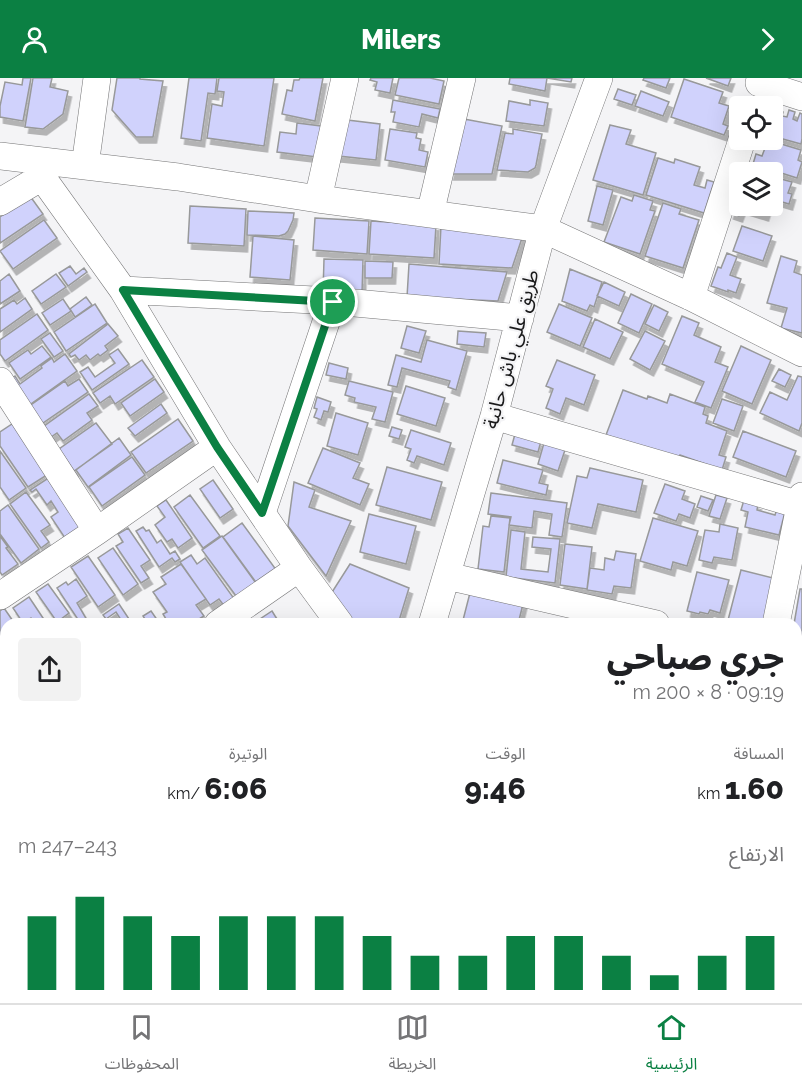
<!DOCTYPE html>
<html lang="ar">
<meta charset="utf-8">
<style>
:root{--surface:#fff;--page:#f2f2f2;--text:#202124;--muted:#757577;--line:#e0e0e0;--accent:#0b8043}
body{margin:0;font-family:Raleway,"Noto Sans Arabic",sans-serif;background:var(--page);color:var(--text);direction:rtl;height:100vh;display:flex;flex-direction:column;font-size:22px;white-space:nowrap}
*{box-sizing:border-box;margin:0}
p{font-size:20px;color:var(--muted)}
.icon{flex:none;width:33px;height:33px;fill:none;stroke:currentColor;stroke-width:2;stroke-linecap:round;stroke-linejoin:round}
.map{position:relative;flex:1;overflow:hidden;direction:ltr}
.drawer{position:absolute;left:0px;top:540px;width:802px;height:386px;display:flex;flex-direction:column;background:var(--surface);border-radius:18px 18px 0 0;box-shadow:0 6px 24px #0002;direction:rtl}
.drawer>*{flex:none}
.fabs{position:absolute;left:729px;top:18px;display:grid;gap:12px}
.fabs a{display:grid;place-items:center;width:54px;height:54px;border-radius:6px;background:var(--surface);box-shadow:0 6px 24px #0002;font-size:30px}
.pin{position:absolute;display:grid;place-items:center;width:51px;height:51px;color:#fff;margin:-26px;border:3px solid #fff;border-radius:50%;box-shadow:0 2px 6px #0007}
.round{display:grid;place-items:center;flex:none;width:63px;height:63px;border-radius:6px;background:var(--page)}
.summary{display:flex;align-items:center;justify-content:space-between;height:102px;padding:0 18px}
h1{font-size:33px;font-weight:800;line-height:45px}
.stats{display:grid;grid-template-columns:repeat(3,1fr);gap:9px;height:102px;padding:6px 18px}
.stats div{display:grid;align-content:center}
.stats b{font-size:30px;font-weight:800}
.stats small{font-size:16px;font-weight:400}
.stats p{font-size:16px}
.chart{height:168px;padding:12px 18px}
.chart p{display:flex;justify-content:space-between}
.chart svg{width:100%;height:108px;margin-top:6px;stroke:var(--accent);stroke-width:6}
header{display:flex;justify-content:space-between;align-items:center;height:78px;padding:0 18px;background:var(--accent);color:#fff;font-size:27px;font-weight:800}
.tabs{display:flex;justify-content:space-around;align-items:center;height:84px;border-top:2px solid var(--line);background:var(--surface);font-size:16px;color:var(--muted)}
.tabs a{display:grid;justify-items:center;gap:3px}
.tabs .active{color:var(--accent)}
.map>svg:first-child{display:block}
.building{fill:#d0d2fc;stroke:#98999a;stroke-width:1.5;filter:url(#shadow)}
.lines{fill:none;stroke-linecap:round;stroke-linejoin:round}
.minor-casing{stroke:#757576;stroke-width:28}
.minor{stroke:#fff;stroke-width:27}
.route-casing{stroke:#fff;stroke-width:12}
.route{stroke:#0b8043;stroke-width:8}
.labels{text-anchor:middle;stroke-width:4.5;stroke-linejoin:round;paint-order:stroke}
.street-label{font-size:20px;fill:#1a1a1b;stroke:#f4f4f6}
</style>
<header><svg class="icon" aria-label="forward" viewBox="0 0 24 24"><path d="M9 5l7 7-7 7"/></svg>Milers<svg class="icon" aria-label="person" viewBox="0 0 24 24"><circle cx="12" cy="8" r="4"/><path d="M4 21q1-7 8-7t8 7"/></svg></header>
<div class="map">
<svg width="802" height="925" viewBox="0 0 802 925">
<defs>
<filter id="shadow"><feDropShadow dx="3.5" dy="6" stdDeviation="0" flood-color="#0004"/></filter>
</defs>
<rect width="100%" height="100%" fill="#f4f4f6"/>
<path class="building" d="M 23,0 L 31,0 L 23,43 L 0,39 L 0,28 L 5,4 L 22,7 Z
M 33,0 L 52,0 L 50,9 L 68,13 L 63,36 L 43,51 L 25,49 Z
M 117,0 L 140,0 L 140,1 L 163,3 L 153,59 L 136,59 L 112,32 Z
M 189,0 L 217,0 L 215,16 L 208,15 L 201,63 L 181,60 Z
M 219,0 L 274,0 L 264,68 L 207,60 L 212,26 L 222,28 L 224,14 L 217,13 Z
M 300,0 L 323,0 L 315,43 L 282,36 L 287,12 L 292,13 L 294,2 L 299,2 Z
M 371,0 L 393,0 L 390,15 L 375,12 L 377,4 L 370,2 Z
M 399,0 L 430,0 L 444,3 L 439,26 L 395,17 Z
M 510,0 L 572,0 L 571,4 L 547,0 L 545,13 L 509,6 Z
M 644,0 L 670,0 L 666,10 L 643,2 Z
M 706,0 L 731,0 L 728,8 Z
M 684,1 L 723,14 L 719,25 L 729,28 L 723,46 L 728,48 L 724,57 L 671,39 Z
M 618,11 L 636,17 L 632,27 L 614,21 Z
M 641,13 L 669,24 L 663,38 L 635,28 Z
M 393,22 L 440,31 L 438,40 L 422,36 L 419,49 L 393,44 L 395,34 L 391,34 Z
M 530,22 L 548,25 L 544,48 L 506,43 L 509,23 L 530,27 Z
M 772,31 L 783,34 L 782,38 L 787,39 L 789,32 L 795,34 L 793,41 L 797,43 L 800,35 L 802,36 L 802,61 L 801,66 L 772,58 Z
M 339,41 L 380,46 L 376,82 L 329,77 Z
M 464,41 L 502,48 L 492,96 L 450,96 Z
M 297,45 L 321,48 L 317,79 L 277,74 L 280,54 L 296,56 Z
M 610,47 L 631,52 L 626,66 L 656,75 L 643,117 L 593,102 Z
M 390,51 L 417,55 L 416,60 L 421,61 L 419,72 L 428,74 L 425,89 L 385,82 Z
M 513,51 L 542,56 L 536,87 L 535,90 L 528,94 L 497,92 L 505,55 L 513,56 Z
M 768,62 L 801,72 L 798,82 L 802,84 L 797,100 L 753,86 L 756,76 L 762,78 Z
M 658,80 L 674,85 L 675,81 L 700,89 L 694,107 L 705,110 L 707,102 L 714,104 L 704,135 L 646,117 Z
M 772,96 L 782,98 L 781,101 L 792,104 L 788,115 L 792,116 L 789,126 L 772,121 Z
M 597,108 L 613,112 L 603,147 L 588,143 Z
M 736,114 L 740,115 L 740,128 L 768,128 L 765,137 L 742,130 L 739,138 L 730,135 Z
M 634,117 L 653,123 L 650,132 L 655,133 L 640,176 L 604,164 L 621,119 L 632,123 Z
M 30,118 L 43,136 L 0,165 L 0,139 Z
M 663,125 L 681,131 L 679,136 L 699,142 L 683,190 L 645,178 Z
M 190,128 L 246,131 L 244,168 L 188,165 Z
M 248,133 L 294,135 L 293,142 L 288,153 L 285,156 L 279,158 L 247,157 Z
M 315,140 L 369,143 L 367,176 L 313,172 Z
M 44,142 L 57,160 L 13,191 L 0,173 Z
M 371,143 L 436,147 L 434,180 L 369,176 Z
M 441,148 L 524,154 L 512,190 L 439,186 Z
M 742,148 L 772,158 L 763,183 L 733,173 Z
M 253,158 L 294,162 L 290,202 L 250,199 Z
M 727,175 L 737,179 L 730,197 L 741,201 L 736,215 L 728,212 L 728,214 L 711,208 L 718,189 L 721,190 Z
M 781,178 L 797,183 L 794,194 L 802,197 L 802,255 L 781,250 L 787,230 L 767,225 Z
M 324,181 L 363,182 L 362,215 L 323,215 Z
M 365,183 L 393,184 L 392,200 L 365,200 Z
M 409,186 L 507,194 L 498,223 L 407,219 Z
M 70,188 L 76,196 L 84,190 L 87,194 L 68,208 L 59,195 Z
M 570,191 L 602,204 L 594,229 L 590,227 L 587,233 L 562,223 Z
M 9,196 L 20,213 L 0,226 L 0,203 Z
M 56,196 L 66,209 L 41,226 L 32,213 Z
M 604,204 L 625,214 L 619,228 L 597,218 Z
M 631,216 L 652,226 L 639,255 L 618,245 Z
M 86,219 L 92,227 L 75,239 L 70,231 Z
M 25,220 L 32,231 L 0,254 L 0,231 L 14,222 L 17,226 Z
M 63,221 L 71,233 L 50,247 L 42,235 Z
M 95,226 L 107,245 L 66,273 L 54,254 Z
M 559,226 L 592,240 L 580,268 L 547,254 Z
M 654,227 L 668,234 L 659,253 L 645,246 Z
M 37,236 L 48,252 L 5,283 L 0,276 L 0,262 Z
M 682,238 L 699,245 L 694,257 L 721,269 L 715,284 L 728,289 L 711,330 L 695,324 L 704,304 L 662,286 Z
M 595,241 L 623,254 L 610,281 L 583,269 Z
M 108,246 L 118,258 L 105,268 L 108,272 L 100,278 L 98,276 L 90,282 L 86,277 L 79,282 L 75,277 L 71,279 L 69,276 Z
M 407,248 L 426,253 L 419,275 L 401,270 Z
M 458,253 L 486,255 L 484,269 L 457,266 Z
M 645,253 L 665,263 L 650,292 L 630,281 Z
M 50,255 L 63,273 L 54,279 L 41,261 Z
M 427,262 L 467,273 L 456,312 L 448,309 L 450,303 L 402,290 L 397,309 L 388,307 L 396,277 L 421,284 Z
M 42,268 L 51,279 L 20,301 L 9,285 L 28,272 L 31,276 Z
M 741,268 L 771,282 L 752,326 L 722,313 Z
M 118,271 L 129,286 L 92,312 L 80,294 L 88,289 L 95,299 L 115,285 L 109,277 Z
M 65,276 L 77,293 L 28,328 L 9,302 L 15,298 L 20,306 L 42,290 L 41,288 L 52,280 L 54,284 Z
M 142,282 L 154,299 L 115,326 L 110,318 L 100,325 L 93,315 Z
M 557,282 L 595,297 L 584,327 L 566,320 L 560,336 L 546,330 L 553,311 L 546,308 Z
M 329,285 L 348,290 L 346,301 L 326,297 Z
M 779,291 L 791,297 L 785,309 L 772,303 Z
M 798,298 L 802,299 L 802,345 L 799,353 L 760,335 L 770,314 L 787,322 Z
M 79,301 L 88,314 L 40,347 L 28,329 L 65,303 L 68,308 Z
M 155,301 L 164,314 L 130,338 L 121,325 Z
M 349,303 L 393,314 L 385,344 L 372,341 L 376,329 L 354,324 L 355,320 L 345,317 Z
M 406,308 L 445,320 L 436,348 L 397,336 Z
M 623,312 L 647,321 L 648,318 L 667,325 L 670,316 L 705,329 L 703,336 L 708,338 L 706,345 L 727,353 L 719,377 L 726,379 L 722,392 L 680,377 L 678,383 L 606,357 Z
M 89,316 L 98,328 L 87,335 L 92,342 L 63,363 L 57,355 L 48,361 L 40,351 Z
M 317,319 L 331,324 L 328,334 L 324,333 L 321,342 L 314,339 L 317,331 L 314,330 Z
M 722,321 L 743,328 L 734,353 L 713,345 Z
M 161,326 L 167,335 L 135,358 L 128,350 Z
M 336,335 L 368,345 L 358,377 L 327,368 Z
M 178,341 L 193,363 L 146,395 L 131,374 Z
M 15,344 L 50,395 L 28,409 L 0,368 L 0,354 Z
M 96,345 L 112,366 L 74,393 L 59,371 Z
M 392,349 L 402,352 L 399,361 L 389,358 Z
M 411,352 L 451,365 L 444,387 L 417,378 L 414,385 L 407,382 L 411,371 L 405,369 Z
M 743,353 L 796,373 L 786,399 L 733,379 Z
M 515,356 L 541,363 L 538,374 L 512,367 Z
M 119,360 L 131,377 L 88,409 L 76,392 Z
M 544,365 L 565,372 L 558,393 L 538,386 Z
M 323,370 L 360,385 L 353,400 L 369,406 L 360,427 L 308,405 Z
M 0,373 L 26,410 L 9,422 L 0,409 Z
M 132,379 L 145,397 L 102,428 L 89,409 Z
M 503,382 L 543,392 L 539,405 L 548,407 L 546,417 L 497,405 Z
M 387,389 L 442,404 L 431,442 L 376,427 Z
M 590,390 L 643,402 L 636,434 L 598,426 L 592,450 L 567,445 L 577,398 L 587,400 Z
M 53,397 L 83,448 L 65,460 L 51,439 L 58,434 L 51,423 L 47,427 L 36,411 L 32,414 L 30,412 Z
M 213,402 L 233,431 L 220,440 L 200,411 Z
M 294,404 L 315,412 L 309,429 L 351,443 L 326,498 L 288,448 Z
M 665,406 L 685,413 L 682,421 L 695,426 L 690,440 L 679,436 L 676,443 L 654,435 Z
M 26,414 L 50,447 L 41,453 L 49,464 L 41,470 L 10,426 Z
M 491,415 L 567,425 L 562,459 L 549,457 L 552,436 L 534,433 L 532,450 L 509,447 L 511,439 L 488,436 Z
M 190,417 L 220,458 L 203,470 L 174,429 Z
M 716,417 L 727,420 L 720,441 L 709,438 Z
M 701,418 L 713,422 L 708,433 L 697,429 Z
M 166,422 L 192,460 L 178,470 L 172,461 L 167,464 L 155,447 L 165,439 L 157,428 Z
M 744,422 L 758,426 L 757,432 L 775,437 L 777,431 L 785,434 L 779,457 L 745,449 L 748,434 L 741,432 Z
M 8,427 L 39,471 L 21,485 L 0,456 L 0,433 Z
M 369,436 L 416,448 L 406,486 L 360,474 Z
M 491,438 L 510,440 L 504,494 L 478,491 L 483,448 L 489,449 Z
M 653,440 L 698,453 L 687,488 L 673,484 L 671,492 L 640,483 Z
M 242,445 L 277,493 L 258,507 L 223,459 Z
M 720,446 L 738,450 L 732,482 L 714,479 L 712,485 L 699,482 L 705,452 L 719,454 Z
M 143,449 L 146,453 L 149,452 L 157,465 L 161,462 L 170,476 L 175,473 L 180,481 L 175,484 L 172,480 L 159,489 L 136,453 Z
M 128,450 L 150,482 L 141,488 L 149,500 L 141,505 L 116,468 L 123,464 L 118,456 Z
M 511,452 L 525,454 L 521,491 L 548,494 L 551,471 L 532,469 L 533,459 L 560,461 L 555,505 L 506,499 Z
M 0,458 L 8,469 L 6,470 L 18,486 L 2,497 L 0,494 Z
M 222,458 L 258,508 L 239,522 L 202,472 Z
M 565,466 L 592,469 L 587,511 L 560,507 Z
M 113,470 L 138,506 L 123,517 L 98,480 Z
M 616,473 L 636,476 L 631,510 L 614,508 L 612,516 L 587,512 L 590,490 L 604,492 L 605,480 L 614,482 Z
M 191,477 L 197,486 L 205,480 L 235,522 L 225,529 L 219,521 L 210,527 L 180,484 Z
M 88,478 L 115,517 L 98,529 L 71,489 Z
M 181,486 L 206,521 L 196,527 L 204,538 L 191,546 L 169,546 L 163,536 L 167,534 L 153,514 L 166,506 L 161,499 Z
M 350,486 L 409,510 L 398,546 L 343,546 L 327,522 Z
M 741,492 L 777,501 L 766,546 L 727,546 Z
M 697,494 L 729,502 L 720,535 L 710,532 L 708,536 L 700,534 L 699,536 L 687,533 Z
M 76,501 L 87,518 L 77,525 L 87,542 L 81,546 L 57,510 L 66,504 L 68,507 Z
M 48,506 L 69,535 L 57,544 L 36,514 Z
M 472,507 L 524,522 L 518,546 L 462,546 Z
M 800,511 L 802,511 L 802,558 L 796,557 L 796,546 L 794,546 Z
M 29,519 L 47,546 L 35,546 L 31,540 L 23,545 L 13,530 Z
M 119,526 L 129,541 L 123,545 L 116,534 L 106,541 L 103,537 Z
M 4,530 L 15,546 L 6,546 L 5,572 L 0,564 L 0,533 Z
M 151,533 L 160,546 L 138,546 L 145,541 L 143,538 Z
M 272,533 L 280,546 L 263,546 L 260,541 Z
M 0,565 L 6,574 L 6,601 L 3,604 L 0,600 Z
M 796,592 L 802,593 L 802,619 L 796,618 Z
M 3,610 L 6,614 L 6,643 L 2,645 L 0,642 L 0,612 Z
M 796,625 L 802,626 L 802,683 L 796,682 Z
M 796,694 L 802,695 L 802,730 L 796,729 Z
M 6,755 L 6,793 L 0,798 L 0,759 Z
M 6,814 L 6,829 L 2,832 L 0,829 L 0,817 Z
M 796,848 L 802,848 L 802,888 L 796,887 Z
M 6,870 L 6,906 L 1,909 L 0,907 L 0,873 Z
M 796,911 L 800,911 L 797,925 L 733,925 L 734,920 L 796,920 Z
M 17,920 L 38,920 L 29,925 L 12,925 L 11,923 Z
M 190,920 L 236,920 L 229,925 L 195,925 Z
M 258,920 L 291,920 L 290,925 L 251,925 Z
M 570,920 L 598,920 L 597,925 L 568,925 Z
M 654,920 L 702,920 L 701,922 L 712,923 L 712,925 L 654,925 Z"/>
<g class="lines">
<g class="minor-casing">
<path id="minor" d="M 759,5 L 802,19
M 0,78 L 178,99 L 318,121 L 543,151 L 691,219 L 802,275
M 32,82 L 42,99 L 123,212 L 217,369 L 299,490 L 340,546
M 85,88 L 97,0
M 318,121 L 345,0
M 0,124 L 42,99
M 430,136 L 462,0
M 123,212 L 333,223 L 520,240
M 691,219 L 742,62
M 0,303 L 97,453
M 494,338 L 800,427
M 262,435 L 333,223
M 447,498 L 656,546
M 0,518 L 97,453 L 217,369
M 218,546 L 299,490
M 432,546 L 494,338 L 543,151 L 599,0
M 776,546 L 802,418
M 796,579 L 802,580
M 0,664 L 6,673
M 796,742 L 802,743
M 0,855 L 6,851
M 796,898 L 802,899
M 170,920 L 174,925
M 315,925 L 316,920
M 723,925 L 724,920"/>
</g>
<use href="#minor" class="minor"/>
</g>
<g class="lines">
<g class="route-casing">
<path id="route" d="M 123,212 L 333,224 L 262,435 L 217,369 Z"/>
</g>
<use href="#route" class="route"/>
</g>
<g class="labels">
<g class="street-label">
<text transform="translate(511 271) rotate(-75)" y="7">طريق علي باش حانبة</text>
</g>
</g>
</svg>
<div class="fabs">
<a><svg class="icon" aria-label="locate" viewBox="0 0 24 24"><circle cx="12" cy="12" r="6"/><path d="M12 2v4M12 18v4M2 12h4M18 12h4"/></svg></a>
<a><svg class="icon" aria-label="layers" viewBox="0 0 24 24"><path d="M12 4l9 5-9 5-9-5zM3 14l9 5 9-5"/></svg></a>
</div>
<div class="pin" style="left:333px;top:224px;background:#1e9e55"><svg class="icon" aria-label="arrive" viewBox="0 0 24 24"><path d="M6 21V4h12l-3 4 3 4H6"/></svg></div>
<section class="drawer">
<div class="summary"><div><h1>جري صباحي</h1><p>09:19 · 8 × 200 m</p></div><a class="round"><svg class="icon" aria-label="share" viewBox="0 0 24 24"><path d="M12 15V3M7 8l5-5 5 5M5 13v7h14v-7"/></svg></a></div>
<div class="stats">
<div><p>المسافة</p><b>1.60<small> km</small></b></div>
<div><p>الوقت</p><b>9:46</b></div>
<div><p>الوتيرة</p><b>6:06<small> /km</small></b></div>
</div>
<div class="chart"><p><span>الارتفاع</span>243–247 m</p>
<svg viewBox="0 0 160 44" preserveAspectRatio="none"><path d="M5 44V14M15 44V6M25 44V14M35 44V22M45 44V14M55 44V14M65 44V14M75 44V22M85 44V30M95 44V30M105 44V22M115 44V22M125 44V30M135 44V38M145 44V30M155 44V22"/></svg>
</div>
</section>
</div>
<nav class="tabs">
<a class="active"><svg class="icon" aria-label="home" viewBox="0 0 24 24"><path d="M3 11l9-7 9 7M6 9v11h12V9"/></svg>الرئيسية</a>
<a><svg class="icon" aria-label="map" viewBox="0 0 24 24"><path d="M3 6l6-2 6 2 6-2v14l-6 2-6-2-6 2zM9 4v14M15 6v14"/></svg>الخريطة</a>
<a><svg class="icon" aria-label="saved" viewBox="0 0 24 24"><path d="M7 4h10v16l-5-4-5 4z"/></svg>المحفوظات</a>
</nav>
